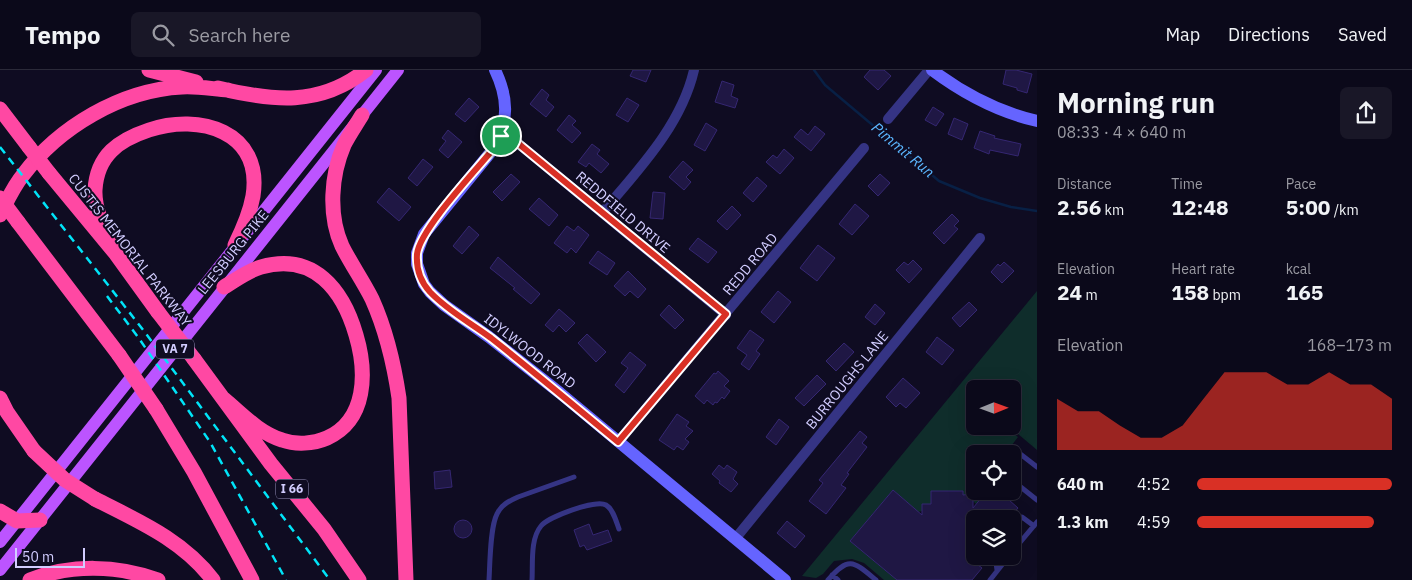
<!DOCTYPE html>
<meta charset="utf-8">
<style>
:root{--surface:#0b091a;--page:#191727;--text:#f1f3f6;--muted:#9a9aa2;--line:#2b2a39;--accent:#d93025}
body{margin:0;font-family:"IBM Plex Sans",sans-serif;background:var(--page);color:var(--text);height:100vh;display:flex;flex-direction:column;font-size:19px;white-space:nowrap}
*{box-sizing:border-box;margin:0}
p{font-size:16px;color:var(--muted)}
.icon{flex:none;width:28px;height:28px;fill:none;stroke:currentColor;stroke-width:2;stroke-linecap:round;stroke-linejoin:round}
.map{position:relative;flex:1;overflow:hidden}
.sheet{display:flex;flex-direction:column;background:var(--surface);width:375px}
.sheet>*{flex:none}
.needle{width:32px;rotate:89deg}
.fabs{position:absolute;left:966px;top:310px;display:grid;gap:10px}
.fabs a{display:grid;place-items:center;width:55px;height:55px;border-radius:8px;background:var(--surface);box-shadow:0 5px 20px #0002,0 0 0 1px var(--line);font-size:25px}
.scale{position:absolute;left:15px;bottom:12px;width:70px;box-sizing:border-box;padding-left:5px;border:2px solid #d2cdff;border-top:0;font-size:14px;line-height:18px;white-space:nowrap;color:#d2cdff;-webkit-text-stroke:4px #0f0c22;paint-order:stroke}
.pin{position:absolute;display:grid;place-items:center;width:42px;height:42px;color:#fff;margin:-21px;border:2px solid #fff;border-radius:50%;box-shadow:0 1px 5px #0007}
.round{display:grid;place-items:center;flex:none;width:52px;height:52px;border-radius:8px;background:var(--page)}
.overview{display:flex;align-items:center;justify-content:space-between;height:85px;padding:0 20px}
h1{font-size:28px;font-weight:800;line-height:38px}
.stats{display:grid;grid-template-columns:repeat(3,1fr);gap:8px;height:85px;padding:5px 20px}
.stats div{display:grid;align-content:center}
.stats b{font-size:21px;font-weight:800}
.stats small{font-size:14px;font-weight:400}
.stats p{font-size:14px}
.chart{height:140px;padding:10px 20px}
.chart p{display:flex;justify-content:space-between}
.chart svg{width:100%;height:90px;margin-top:5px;fill:var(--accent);opacity:.7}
ul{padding:0 20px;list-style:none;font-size:16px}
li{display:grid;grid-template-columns:80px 60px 1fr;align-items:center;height:38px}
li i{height:12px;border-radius:6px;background:var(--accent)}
header{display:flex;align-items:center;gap:30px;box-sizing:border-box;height:70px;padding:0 25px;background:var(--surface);border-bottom:1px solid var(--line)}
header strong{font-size:24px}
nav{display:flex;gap:28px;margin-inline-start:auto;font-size:18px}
.search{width:350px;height:45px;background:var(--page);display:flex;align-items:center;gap:12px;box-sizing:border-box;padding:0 18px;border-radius:8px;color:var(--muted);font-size:19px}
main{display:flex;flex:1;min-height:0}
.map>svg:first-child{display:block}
.green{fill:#0f2d2b}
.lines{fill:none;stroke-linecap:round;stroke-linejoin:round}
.stream{stroke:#082045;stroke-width:2.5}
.building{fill:#1f1744;stroke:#352772}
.lane{stroke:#353484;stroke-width:5}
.street{stroke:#353484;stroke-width:10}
.secondary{stroke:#6564ff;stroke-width:12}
.primary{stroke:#bc54ff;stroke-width:12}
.highway{stroke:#ff48a3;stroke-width:15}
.rail{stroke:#00e4f8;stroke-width:2.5;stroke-dasharray:8 6;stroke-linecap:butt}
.highway-bridge{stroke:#ff48a3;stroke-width:15}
.route-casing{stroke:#fff;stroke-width:10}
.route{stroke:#d93025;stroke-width:6}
.labels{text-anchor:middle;stroke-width:4;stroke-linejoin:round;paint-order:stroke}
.shield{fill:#0f0c22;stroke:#9893bd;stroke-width:1}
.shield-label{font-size:12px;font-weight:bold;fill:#d2cdff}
.street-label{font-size:14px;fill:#d2cdff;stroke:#0f0c22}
.water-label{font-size:15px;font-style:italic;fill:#5bb6ff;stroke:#0f0c22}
</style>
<header>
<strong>Tempo</strong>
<div class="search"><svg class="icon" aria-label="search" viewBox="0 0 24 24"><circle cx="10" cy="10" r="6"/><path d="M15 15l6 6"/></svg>Search here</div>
<nav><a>Map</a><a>Directions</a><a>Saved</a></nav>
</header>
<main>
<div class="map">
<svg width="1037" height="510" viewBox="0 0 1037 510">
<rect width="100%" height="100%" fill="#0f0c22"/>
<path class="green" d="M 1037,221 L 1037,380 L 1012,359 L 1012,319 L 975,319 L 975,356 L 1009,356 L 1010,361 L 1018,367 L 1005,384 L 975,384 L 975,421 L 987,421 L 976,434 L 973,431 L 973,425 L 963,425 L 963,421 L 931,421 L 931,434 L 922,434 L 922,441 L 918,442 L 893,420 L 850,471 L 897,510 L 884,510 L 864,493 L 852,489 L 834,491 L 823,504 L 816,508 L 802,506 Z"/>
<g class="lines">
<path class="stream" d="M 814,0 L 825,15 L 939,111 L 980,128 L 1011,137 L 1037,141"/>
</g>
<path class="building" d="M 633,0 L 651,0 L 646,12 L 630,6 Z
M 870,0 L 884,0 L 891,6 L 878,20 L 864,7 Z
M 1006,0 L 1016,0 L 1032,4 L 1027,23 L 1017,20 L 1017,18 L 1003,14 Z
M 722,11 L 734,15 L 731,26 L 738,29 L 735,38 L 715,32 Z
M 542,19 L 549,25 L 546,30 L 554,37 L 546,47 L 530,34 Z
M 469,28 L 479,37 L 465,52 L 455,44 Z
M 627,28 L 639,35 L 628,52 L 616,45 Z
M 933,37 L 944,44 L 936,56 L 925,50 Z
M 569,45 L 576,51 L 572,55 L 581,63 L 572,73 L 557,60 Z
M 954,48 L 968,54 L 962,70 L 948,64 Z
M 706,53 L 717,60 L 705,81 L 694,75 Z
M 815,56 L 825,64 L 811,81 L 794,67 L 801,59 L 808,65 Z
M 448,60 L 462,72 L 448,88 L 439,80 L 446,71 L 442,68 Z
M 980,61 L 995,66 L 994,68 L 1021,74 L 1018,86 L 990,80 L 989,84 L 974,78 Z
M 592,74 L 600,80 L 597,84 L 609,94 L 601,103 L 589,93 L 586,97 L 578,92 Z
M 784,79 L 794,88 L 780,104 L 766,92 L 773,85 L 777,88 Z
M 423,89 L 433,97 L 417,116 L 408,108 Z
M 683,91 L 693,100 L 686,107 L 691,112 L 684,120 L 669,107 Z
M 511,104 L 520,112 L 502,131 L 493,122 Z
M 880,104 L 890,113 L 878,126 L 868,116 Z
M 757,107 L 767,116 L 753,132 L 743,123 Z
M 389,118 L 411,137 L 399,151 L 377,132 Z
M 653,122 L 665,123 L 663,149 L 650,148 Z
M 539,128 L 558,145 L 549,156 L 529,139 Z
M 855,134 L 869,146 L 852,165 L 839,154 Z
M 732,136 L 741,145 L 727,160 L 717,151 Z
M 952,144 L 959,151 L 954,156 L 958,159 L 944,174 L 933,163 Z
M 469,156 L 479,165 L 462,184 L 453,176 Z
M 567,156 L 574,161 L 578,156 L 589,165 L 576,183 L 571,178 L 567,183 L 554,173 Z
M 698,168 L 717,182 L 708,193 L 689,179 Z
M 818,175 L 835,188 L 817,211 L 800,198 Z
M 598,181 L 615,193 L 607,205 L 589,193 Z
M 498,187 L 540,224 L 531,234 L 513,219 L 515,218 L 490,198 Z
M 913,190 L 922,199 L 909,213 L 896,200 L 904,192 L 908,195 Z
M 1004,192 L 1014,201 L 1002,213 L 991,202 L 998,194 L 1000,196 Z
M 628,201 L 646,219 L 638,228 L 630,221 L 625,226 L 614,216 Z
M 778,221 L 791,232 L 774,253 L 761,242 Z
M 969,232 L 977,240 L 960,257 L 952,248 Z
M 875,234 L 885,243 L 875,255 L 865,247 Z
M 669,235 L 684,250 L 675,259 L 660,245 Z
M 559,239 L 575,253 L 566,262 L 559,255 L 553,262 L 545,255 Z
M 750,260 L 764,270 L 756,281 L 760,284 L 749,300 L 741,294 L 747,285 L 737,278 Z
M 587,264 L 606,282 L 596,292 L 578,273 Z
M 937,267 L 954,280 L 942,295 L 926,282 Z
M 844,273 L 854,282 L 836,301 L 826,291 Z
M 630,282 L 646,295 L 624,323 L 615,315 L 628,298 L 621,293 Z
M 718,301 L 729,311 L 724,316 L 730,321 L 724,329 L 722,327 L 717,333 L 715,332 L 713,335 L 707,330 L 704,334 L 695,326 L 714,303 L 716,304 Z
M 817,305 L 826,314 L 804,336 L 795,328 Z
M 903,308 L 920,323 L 906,338 L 900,333 L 896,337 L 886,327 Z
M 677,344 L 689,352 L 686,356 L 693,361 L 685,369 L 689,372 L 683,380 L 677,376 L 674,380 L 659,370 Z
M 779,349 L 789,357 L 776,375 L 766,367 Z
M 860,361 L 867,367 L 862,373 L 867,377 L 847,403 L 849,404 L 841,415 L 846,418 L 826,444 L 809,431 L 823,413 L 819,410 Z
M 719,395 L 724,399 L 727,395 L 737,402 L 733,409 L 738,414 L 731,422 L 719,413 L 720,411 L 712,404 Z
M 450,400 L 452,417 L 435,419 L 434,402 Z
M 893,420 L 922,445 L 922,434 L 931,434 L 931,421 L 963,421 L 963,425 L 973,424 L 973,438 L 987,421 L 999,421 L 1018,438 L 1009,449 L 975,449 L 975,489 L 973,491 L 982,498 L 972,510 L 897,510 L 850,471 Z
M454 459a9 9 0 1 1 18 0a9 9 0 1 1-18 0Z
M 787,451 L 805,466 L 795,478 L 777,463 Z
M 589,454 L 593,465 L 608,460 L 612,471 L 587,480 L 584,475 L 580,477 L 574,460 Z"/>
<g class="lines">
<path class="lane" d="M 1012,391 L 1019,383 L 1037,397
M 1012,410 L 1037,430
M 1012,459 L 1022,447 L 1034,456
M 1012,482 L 1037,452
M 995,486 L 997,500
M 832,505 L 838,510
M 489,510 C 490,494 490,457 497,444 C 501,435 509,431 518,427 L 574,407
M 532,510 C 533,494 530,469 541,456 C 548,447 596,429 606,435 C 613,439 616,451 619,459
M 828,510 C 849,486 853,491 876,510
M 990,510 L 1009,486"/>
<path class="street" d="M 888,49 L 929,0
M 503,61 L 726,245
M 602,143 C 638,100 681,56 694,0
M 618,372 L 864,78
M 735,469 L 980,168"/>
<path class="secondary" d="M 495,0 C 508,27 509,51 495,77 L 424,164 L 417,183 L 417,194 L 424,214 L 430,222 L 444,235 L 489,267 L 560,323 L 785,510
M 932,0 C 964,24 998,42 1037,51"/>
<path class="primary" d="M 0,472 L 376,0
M 0,500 L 398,0"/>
<path class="highway" d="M 149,0 L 196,12
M 218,18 C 272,31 320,37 366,0
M 0,39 L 29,77
M 362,45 C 356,55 349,65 344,75 C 331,105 328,145 342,176 C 351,194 363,211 372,229 C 386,260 394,294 399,328 L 406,510
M 49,103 L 116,184 L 158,242
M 0,145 C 7,131 13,117 23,105 C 59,57 121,20 182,17 C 197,16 213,19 228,20
M 18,152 L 119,285
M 116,184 C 107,164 94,142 95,120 C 97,85 119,70 149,60 C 199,43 263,61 253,126 C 250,143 243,159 235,175
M 194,289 L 271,394 L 324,459 L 359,510
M 0,328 L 7,342 L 34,381
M 224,329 C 242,344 259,363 282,370 C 296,375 313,374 327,368 C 367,350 367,302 356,265 C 343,220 314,182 261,197 C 247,201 236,210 224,217
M 156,339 L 194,402 L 252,510
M 95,429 C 138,451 183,470 213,510
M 0,441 L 17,451 L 40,450
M 30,510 C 71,494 117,495 158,510"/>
<path class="rail" d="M 0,77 L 144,261 L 330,510
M 107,226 L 138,267 L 210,372 L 286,510"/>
<path class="highway-bridge" d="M 29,77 L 49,103
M 0,128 L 18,152
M 158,242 L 194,289
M 119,285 L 156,339
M 34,381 L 65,410 L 95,429"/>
</g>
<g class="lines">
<g class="route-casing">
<path id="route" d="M 503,61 L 726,244 L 618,372 C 576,337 534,302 491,268 C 471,253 448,241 430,222 C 421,212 416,198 417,184 C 420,159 477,99 495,77 Z"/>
</g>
<use href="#route" class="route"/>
</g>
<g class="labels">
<g class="shield">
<rect x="156" y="269.5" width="38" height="19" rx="4"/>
<rect x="276" y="409.5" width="32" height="19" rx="4"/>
</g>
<g class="shield-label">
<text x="175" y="283">VA 7</text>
<text x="292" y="423">I 66</text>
</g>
<g class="street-label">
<text transform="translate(623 142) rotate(40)" y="5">REDDFIELD DRIVE</text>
<text transform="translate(130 180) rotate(52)" y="5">CUSTIS MEMORIAL PARKWAY</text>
<text transform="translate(233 182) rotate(-51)" y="5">LEESBURG PIKE</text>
<text transform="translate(750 194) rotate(-50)" y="5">REDD ROAD</text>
<text transform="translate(530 281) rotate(38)" y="5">IDYLWOOD ROAD</text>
<text transform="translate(847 310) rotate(-51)" y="5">BURROUGHS LANE</text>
</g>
<g class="water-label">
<text transform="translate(903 80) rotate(40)" y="5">Pimmit Run</text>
</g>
</g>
</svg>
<div class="fabs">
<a><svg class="needle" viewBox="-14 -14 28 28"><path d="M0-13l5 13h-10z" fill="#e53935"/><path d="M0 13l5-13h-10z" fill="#9a9aa2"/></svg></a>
<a><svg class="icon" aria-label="locate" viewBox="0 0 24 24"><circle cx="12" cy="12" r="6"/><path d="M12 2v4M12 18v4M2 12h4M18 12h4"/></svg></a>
<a><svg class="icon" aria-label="layers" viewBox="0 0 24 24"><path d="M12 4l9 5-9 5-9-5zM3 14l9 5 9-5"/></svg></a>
</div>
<div class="scale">50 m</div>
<div class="pin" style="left:501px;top:66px;background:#1e9e55"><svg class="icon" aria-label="arrive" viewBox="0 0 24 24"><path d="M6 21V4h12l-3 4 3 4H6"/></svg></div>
</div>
<section class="sheet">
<div class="overview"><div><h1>Morning run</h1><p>08:33 · 4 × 640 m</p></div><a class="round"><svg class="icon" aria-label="share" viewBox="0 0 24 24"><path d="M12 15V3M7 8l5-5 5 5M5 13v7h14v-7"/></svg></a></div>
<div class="stats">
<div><p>Distance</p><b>2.56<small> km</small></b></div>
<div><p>Time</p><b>12:48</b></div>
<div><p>Pace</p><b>5:00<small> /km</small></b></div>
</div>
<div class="stats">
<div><p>Elevation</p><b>24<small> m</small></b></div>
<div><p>Heart rate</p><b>158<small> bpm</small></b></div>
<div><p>kcal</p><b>165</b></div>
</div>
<div class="chart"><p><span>Elevation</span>168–173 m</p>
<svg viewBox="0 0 160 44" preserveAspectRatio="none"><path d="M0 44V19L10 25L20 25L30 32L40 38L50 38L60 32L70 19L80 6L90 6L100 6L110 12L120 12L130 6L140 12L150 12L160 19V44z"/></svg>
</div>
<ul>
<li><b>640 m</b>4:52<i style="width:100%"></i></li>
<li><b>1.3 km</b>4:59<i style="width:91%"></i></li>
</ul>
</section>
</main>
